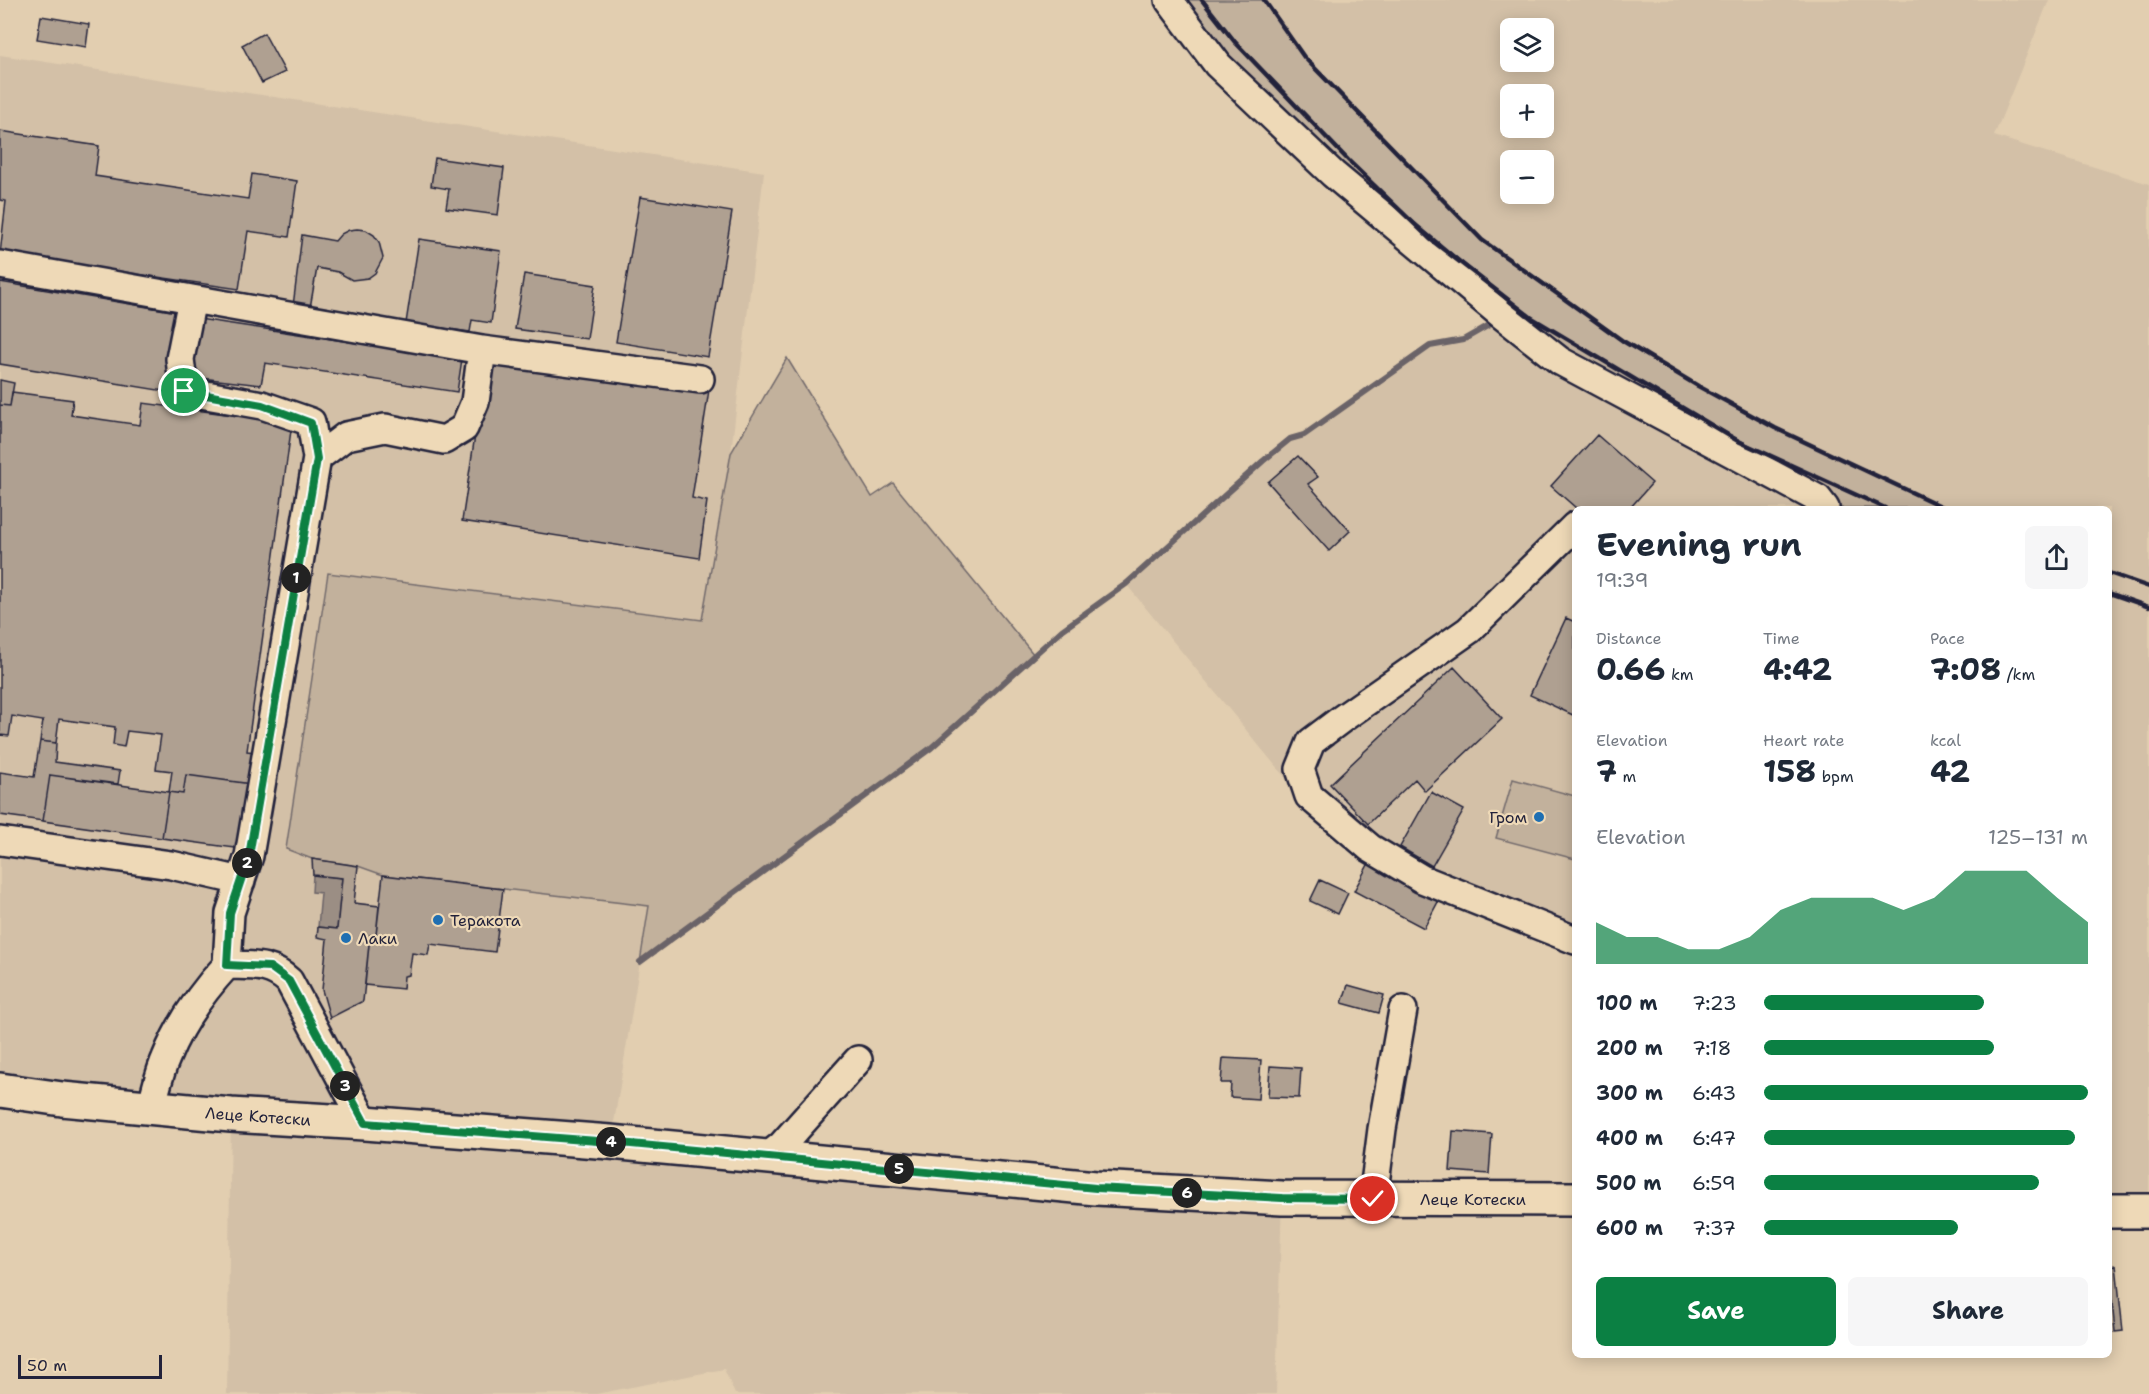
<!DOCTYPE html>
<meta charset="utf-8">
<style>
:root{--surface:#fff;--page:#f6f6f7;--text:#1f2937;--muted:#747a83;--accent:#0b8043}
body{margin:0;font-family:"Shantell Sans",sans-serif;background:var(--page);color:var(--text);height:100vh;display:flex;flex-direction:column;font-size:22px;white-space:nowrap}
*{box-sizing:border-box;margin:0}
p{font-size:20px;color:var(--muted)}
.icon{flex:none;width:33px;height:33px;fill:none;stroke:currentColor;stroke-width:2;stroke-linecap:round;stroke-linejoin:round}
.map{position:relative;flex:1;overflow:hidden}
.details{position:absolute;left:1572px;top:506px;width:540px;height:852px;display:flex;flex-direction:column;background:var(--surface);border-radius:9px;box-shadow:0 3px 15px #0003}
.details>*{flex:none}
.fabs{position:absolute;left:1500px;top:18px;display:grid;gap:12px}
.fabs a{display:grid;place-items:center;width:54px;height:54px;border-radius:9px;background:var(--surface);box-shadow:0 3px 15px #0003;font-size:30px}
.scale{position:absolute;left:18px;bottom:15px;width:144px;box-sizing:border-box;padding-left:6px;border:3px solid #22223b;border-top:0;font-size:16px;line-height:21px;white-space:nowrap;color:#22223b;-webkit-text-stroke:4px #eed9b7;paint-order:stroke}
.pin{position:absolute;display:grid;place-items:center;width:51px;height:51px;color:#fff;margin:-26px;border:3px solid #fff;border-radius:50%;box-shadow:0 2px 6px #0007}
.km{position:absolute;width:30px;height:30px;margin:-15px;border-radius:50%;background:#222;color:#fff;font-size:16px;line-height:30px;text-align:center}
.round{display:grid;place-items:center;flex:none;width:63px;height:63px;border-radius:9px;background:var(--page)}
.head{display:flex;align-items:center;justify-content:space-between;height:102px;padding:0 24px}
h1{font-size:33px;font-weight:700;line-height:45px}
.metrics{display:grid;grid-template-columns:repeat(3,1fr);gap:9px;height:102px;padding:6px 24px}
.metrics div{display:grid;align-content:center}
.metrics b{font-size:30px;font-weight:700}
.metrics small{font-size:16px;font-weight:400}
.metrics p{font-size:16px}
.chart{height:168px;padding:12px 24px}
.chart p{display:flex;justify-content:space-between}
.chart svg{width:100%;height:108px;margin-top:6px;fill:var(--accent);opacity:.7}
.primary-button{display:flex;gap:12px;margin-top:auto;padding:12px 24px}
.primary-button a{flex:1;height:69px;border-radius:9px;background:var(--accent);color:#fff;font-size:24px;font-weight:700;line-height:69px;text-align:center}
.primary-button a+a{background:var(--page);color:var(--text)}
ul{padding:0 24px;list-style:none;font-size:20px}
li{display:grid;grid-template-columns:96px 72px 1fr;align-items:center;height:45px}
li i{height:15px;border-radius:8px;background:var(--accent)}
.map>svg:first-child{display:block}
.built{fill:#d3c0a7;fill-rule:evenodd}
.green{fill:#c2b19c;stroke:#726a6c;stroke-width:1.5}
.water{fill:#9b8e84;stroke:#6b6367;stroke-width:1.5}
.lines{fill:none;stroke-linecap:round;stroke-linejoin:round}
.stream{stroke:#6b6367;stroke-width:6}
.building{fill:#afa091;stroke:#22223b;stroke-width:1.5}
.minor-casing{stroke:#22223b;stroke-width:32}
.major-casing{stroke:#22223b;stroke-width:38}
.minor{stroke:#eed9b7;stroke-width:27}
.major{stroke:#eed9b7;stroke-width:33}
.rail{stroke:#22223b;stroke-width:4.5}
.route-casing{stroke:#fff;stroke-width:12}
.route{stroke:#0b8043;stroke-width:8}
.poi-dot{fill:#1f6fb2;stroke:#eed9b7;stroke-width:2}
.labels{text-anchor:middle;stroke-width:4.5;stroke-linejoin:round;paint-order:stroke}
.poi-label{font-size:16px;fill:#22223b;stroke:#eed9b7;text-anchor:start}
.street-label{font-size:16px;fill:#22223b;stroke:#eed9b7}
</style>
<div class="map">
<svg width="2149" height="1394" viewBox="0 0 2149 1394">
<rect width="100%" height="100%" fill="#e2ceb0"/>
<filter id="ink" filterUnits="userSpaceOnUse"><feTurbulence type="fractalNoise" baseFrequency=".0167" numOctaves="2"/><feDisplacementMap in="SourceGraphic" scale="12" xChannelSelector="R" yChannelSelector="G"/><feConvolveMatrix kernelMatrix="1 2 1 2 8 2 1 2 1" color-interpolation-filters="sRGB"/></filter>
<g filter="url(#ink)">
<path class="built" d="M 1264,0 L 2049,0 L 1994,136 L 2149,184 L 2149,1211 L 2109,1211 L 2109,508 L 1945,508 L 1775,428 L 1698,386 L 1623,341 L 1482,240 L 1304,57 ZM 1510,28 L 1544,28 L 1544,62 L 1510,62 ZM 1510,94 L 1544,94 L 1544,128 L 1510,128 ZM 1510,160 L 1544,160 L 1544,194 L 1510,194 Z
M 0,55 L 764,172 L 731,453 L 702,620 L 328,573 L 312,859 L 358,866 L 383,875 L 649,906 L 611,1141 L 1282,1198 L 1276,1394 L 735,1394 L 724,1369 L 596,1394 L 227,1394 L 231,1115 L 0,1090 Z
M 1503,316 L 1825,508 L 1575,508 L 1575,940 L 1422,879 L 1288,781 L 1126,584 L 1263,461 L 1290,439 L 1304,435 L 1430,346 L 1463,340 Z"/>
<path class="green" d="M 1169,0 L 1264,0 L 1304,57 L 1482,240 L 1623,341 L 1698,386 L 1775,428 L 1945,508 L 1825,508 L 1621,393 L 1333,174 Z
M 787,358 L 872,497 L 893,483 L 1034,655 L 931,748 L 640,962 L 649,906 L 383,875 L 358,866 L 312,859 L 286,849 L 328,573 L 702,620 L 731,453 Z
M 1513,779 L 1575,796 L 1575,859 L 1496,838 Z"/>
<path class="water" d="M 313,875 L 342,878 L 337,929 L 318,927 L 321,893 L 312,892 Z"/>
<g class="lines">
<path class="stream" d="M 640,962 L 931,748 L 1062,630 L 1126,584 L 1263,461 L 1290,439 L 1304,435 L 1430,346 L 1463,340 L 1498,320"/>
</g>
<path class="building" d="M 41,16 L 89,24 L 86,47 L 37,39 Z
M 264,33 L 285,72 L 262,83 L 242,45 Z
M 0,131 L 99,146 L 95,176 L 248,199 L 252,174 L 297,181 L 289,237 L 248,231 L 239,289 L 0,254 L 6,201 L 0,200 Z
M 435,158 L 504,168 L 498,215 L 446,208 L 449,189 L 431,186 Z
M 640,197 L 732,212 L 708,357 L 616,342 Z
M 357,229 L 366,230 L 374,235 L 379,242 L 383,258 L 375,273 L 368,278 L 352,280 L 338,272 L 317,268 L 310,308 L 293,306 L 302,235 L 335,241 L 341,234 L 349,230 Z
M 419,239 L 501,251 L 491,323 L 472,320 L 470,332 L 406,323 Z
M 524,274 L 595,285 L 587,339 L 515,329 Z
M 0,282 L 177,312 L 164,391 L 0,364 Z
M 199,319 L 462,359 L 457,392 L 265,363 L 261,385 L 201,378 L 193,361 Z
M 487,356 L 709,390 L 692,498 L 707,501 L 699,558 L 462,521 Z
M 0,380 L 14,383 L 10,406 L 0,405 Z
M 12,392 L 73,400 L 71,415 L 140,425 L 143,403 L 292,423 L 247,751 L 255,752 L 251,784 L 186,775 L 183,794 L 169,792 L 172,771 L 156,769 L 161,735 L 127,731 L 124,747 L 113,745 L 115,727 L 59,719 L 56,743 L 40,741 L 43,721 L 12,716 L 9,736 L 0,735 L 0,405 L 10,406 Z
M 1597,435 L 1652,483 L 1630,508 L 1576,508 L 1551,486 Z
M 1298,456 L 1318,477 L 1308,484 L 1350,531 L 1329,551 L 1268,482 Z
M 1566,618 L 1575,622 L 1575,716 L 1530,695 Z
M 1454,667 L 1502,719 L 1425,791 L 1415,779 L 1368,824 L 1330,784 Z
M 40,741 L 56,743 L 55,762 L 120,771 L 118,784 L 50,775 L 43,821 L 0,815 L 0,772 L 34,777 Z
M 50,775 L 169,792 L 162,838 L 43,821 Z
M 186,775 L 251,784 L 242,849 L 162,838 L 169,792 L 183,794 Z
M 1431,792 L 1464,810 L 1432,866 L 1400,847 Z
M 312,859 L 358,866 L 354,903 L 379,906 L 376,935 L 370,935 L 363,1001 L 330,1018 L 322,990 L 327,939 L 317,937 L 318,927 L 337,929 L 342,878 L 313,875 Z
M 1369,863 L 1439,900 L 1424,928 L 1354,891 Z
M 383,875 L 503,889 L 495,952 L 430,944 L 428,955 L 412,953 L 409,975 L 404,976 L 403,989 L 365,985 L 370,935 L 376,935 Z
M 1320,880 L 1348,893 L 1338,914 L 1310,901 Z
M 1348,985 L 1384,995 L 1379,1013 L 1342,1003 Z
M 1223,1058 L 1261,1060 L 1258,1099 L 1230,1097 L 1231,1083 L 1221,1083 Z
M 1270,1066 L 1301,1068 L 1299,1098 L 1268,1097 Z
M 1453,1131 L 1492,1134 L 1489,1174 L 1450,1171 Z
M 2116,1265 L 2123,1331 L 2115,1332 L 2112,1301 L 2109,1301 L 2109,1266 Z"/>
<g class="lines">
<g class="minor-casing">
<path id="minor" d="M 1169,0 L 1218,65 L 1333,174 L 1503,316 L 1560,361 L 1818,499 L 1825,508
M 0,265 L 192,299 L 180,359 L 184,391 L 262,405 L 311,422 L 317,458 L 249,856 L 230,913 L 227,965
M 192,299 L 482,350 L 475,402 L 464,428 L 444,440 L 385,428 L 346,436 L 317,458
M 482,350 L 700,379
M 1575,526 L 1469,630 L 1343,718 L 1311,742 L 1300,769 L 1309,796 L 1370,848 L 1422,879 L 1575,940
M 0,841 L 171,865 L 241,881
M 151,1107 C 156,1091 159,1073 166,1058 C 180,1023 202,992 227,965 C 252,966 270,963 289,981 L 365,1123
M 767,1157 L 782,1145 L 858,1060
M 1373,1199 L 1382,1129 L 1403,1010"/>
</g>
<g class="major-casing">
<path id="major" d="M 0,1090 L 62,1099 L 231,1115 L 365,1123 L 610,1142 L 1096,1188 L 1282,1198 L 1575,1199
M 2109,1211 L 2149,1211"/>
</g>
<use href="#minor" class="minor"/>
<use href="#major" class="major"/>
<path class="rail" d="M 1202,0 L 1235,42 L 1349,161 L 1430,239 L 1532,318 L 1738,441 L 1885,508
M 1264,0 L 1304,57 L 1482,240 L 1623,341 L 1698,386 L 1775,428 L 1945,508
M 2109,573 L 2149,587
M 2109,593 L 2149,607"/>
</g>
</g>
<g class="lines" filter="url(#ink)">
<g class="route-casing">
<path id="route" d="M 184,391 L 262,405 L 311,423 L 317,459 L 249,856 L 230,913 L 227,965 L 270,967 L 289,981 L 365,1123 L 610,1142 L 1096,1188 L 1282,1198 L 1373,1199"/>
</g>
<use href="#route" class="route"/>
</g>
<g class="poi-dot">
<circle cx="1539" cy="817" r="6"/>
<circle cx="438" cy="920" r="6"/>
<circle cx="346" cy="938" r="6"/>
</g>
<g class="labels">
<g class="poi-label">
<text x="1527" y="823" text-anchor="end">Гром</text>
<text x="450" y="926">Теракота</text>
<text x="358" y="944">Лаки</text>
</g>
<g class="street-label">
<text transform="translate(258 1116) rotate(4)" y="6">Леце Котески</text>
<text x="1473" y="1205">Леце Котески</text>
</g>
</g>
</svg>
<div class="fabs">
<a><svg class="icon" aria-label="layers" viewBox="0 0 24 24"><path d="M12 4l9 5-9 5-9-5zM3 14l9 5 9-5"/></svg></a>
<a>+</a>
<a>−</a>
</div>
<div class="scale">50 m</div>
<div class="pin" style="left:184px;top:391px;background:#1e9e55"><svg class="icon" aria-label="arrive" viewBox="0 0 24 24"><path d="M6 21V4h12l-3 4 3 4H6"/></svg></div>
<div class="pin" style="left:1373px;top:1199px;background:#d93025"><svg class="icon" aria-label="check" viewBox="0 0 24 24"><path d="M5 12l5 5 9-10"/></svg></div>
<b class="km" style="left:296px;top:578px">1</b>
<b class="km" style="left:247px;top:863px">2</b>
<b class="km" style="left:345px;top:1086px">3</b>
<b class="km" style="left:611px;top:1142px">4</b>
<b class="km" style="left:899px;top:1169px">5</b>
<b class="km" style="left:1187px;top:1193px">6</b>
<section class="details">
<div class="head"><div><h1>Evening run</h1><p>19:39</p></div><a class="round"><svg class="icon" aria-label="share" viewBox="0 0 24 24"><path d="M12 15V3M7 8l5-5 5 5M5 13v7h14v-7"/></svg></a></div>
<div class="metrics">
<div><p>Distance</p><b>0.66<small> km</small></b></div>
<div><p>Time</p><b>4:42</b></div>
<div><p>Pace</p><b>7:08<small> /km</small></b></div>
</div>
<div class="metrics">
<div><p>Elevation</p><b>7<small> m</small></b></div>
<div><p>Heart rate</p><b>158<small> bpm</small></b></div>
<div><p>kcal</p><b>42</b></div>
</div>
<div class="chart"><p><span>Elevation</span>125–131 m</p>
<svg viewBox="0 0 160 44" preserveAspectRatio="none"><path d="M0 44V27L10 33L20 33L30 38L40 38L50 33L60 22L70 17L80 17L90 17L100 22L110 17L120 6L130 6L140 6L150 17L160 27V44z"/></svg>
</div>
<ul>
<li><b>100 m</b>7:23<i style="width:68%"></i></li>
<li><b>200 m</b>7:18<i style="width:71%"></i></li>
<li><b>300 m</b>6:43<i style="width:100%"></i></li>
<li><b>400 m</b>6:47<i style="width:96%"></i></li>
<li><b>500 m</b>6:59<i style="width:85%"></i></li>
<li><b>600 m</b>7:37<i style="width:60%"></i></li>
</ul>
<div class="primary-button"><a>Save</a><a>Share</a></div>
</section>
</div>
